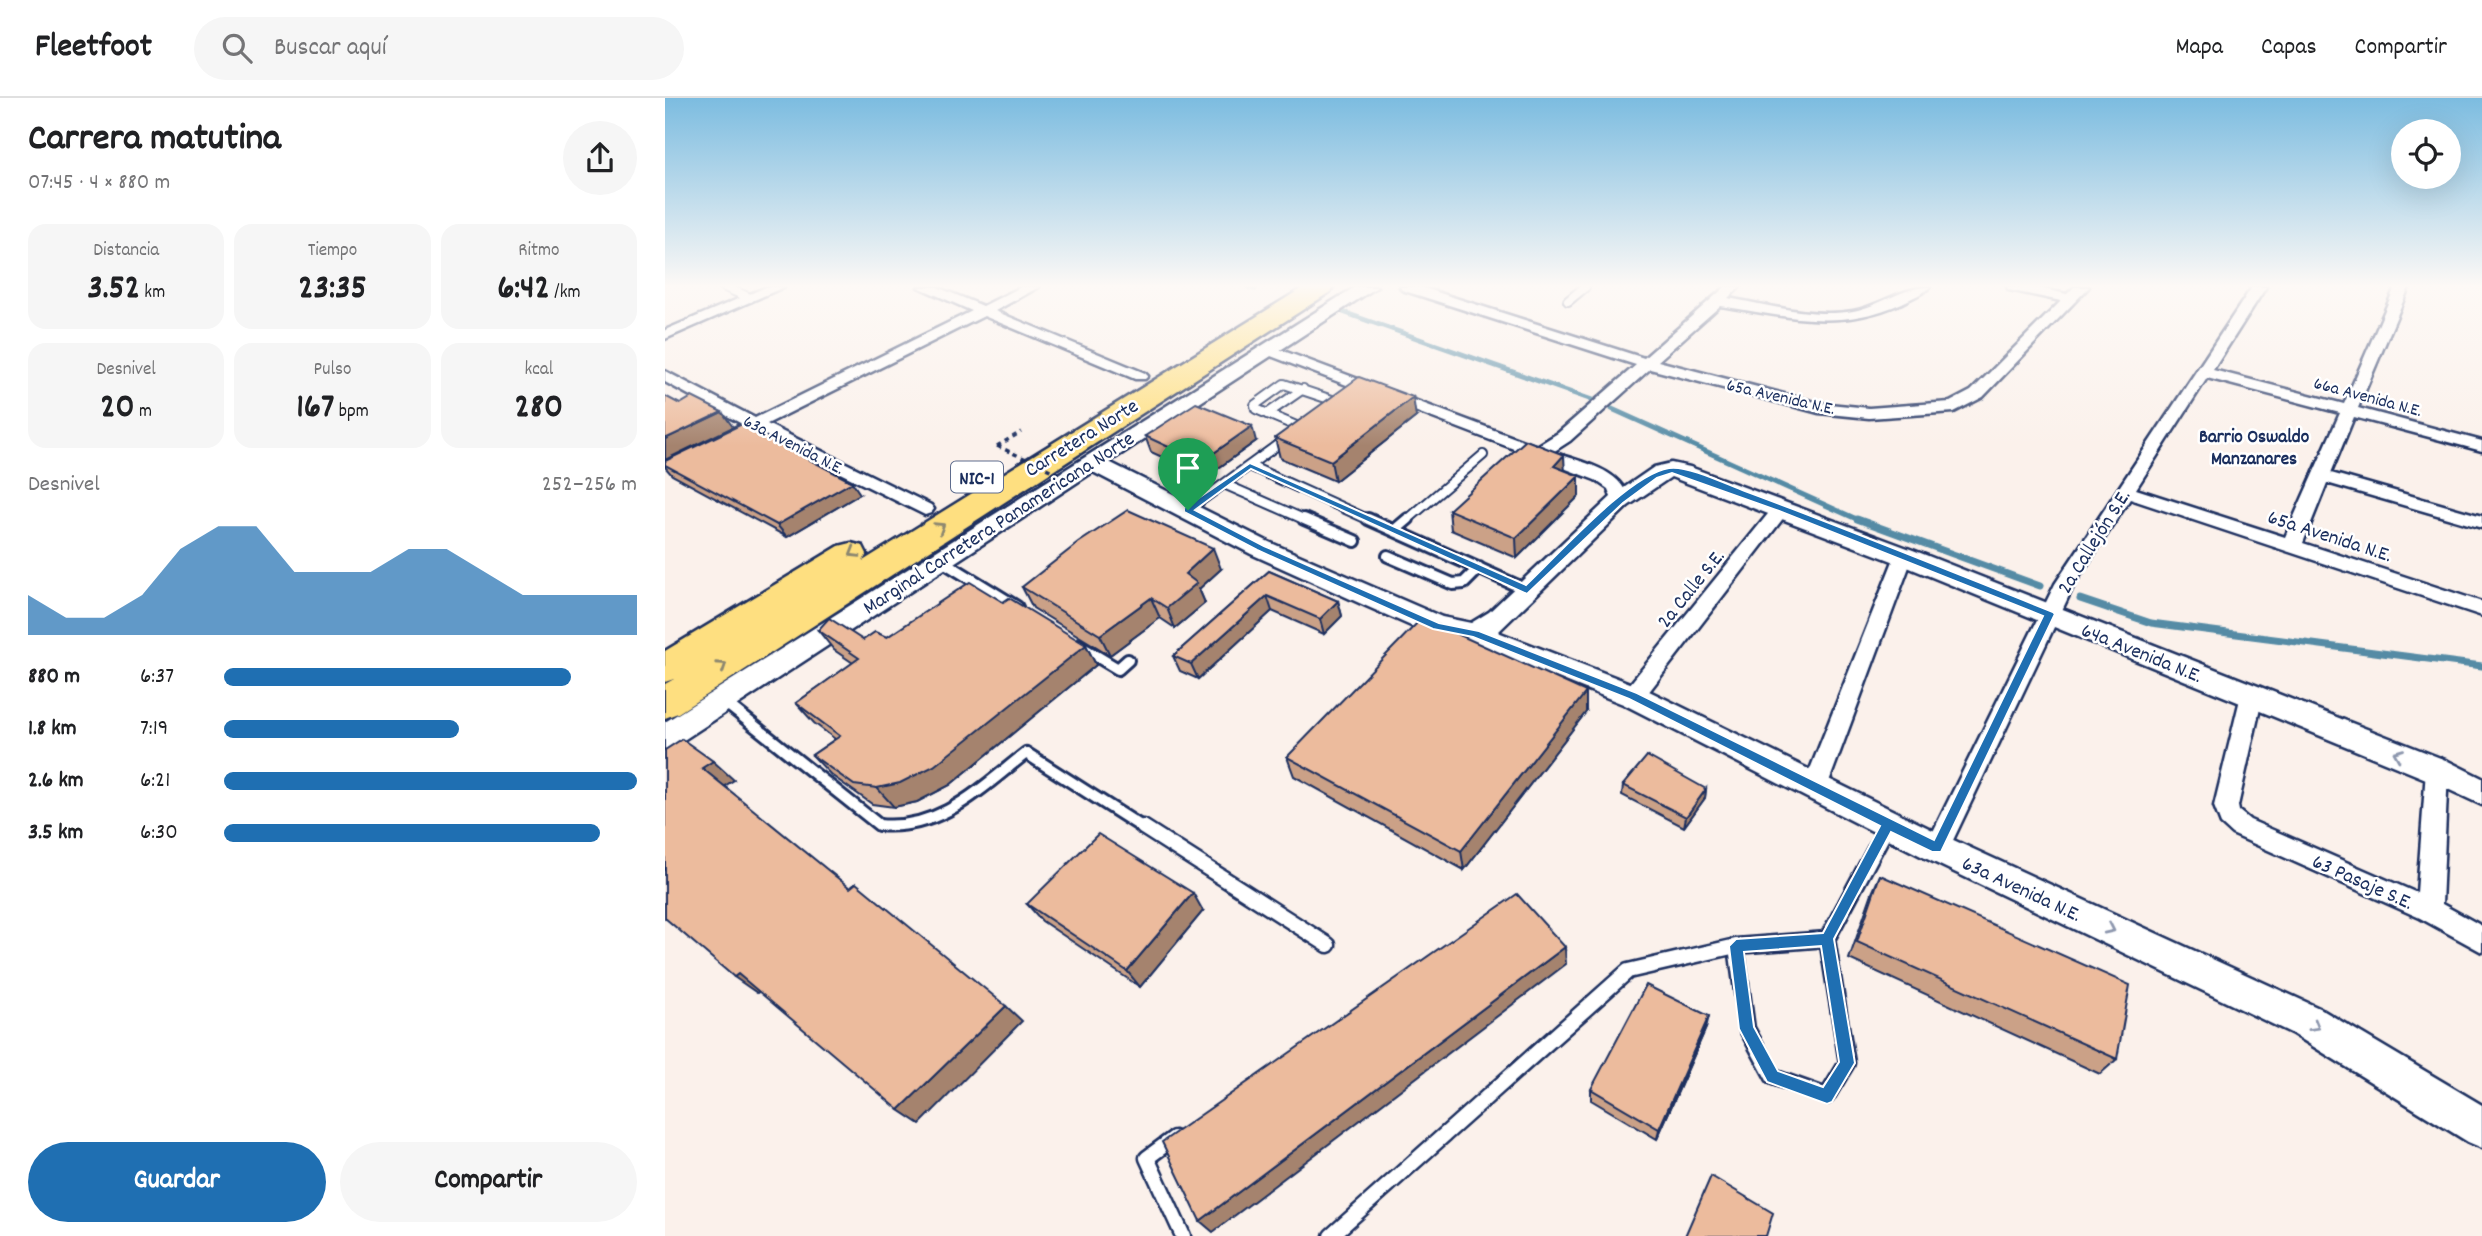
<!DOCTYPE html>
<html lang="es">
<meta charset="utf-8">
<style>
:root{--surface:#fff;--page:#f6f6f6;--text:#202124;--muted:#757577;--line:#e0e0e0;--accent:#1f6fb2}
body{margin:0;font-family:Dekko,sans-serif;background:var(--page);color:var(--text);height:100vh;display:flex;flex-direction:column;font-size:26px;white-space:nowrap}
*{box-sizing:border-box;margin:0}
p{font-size:23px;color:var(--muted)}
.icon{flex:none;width:38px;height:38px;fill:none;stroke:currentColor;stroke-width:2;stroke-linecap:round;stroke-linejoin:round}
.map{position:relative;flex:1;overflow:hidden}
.side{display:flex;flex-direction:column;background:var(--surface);width:665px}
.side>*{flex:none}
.fabs{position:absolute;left:1726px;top:21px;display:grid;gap:14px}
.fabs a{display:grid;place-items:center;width:70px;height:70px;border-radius:50%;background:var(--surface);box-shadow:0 7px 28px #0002;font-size:35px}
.pin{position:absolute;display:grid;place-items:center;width:60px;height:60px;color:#fff;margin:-72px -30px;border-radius:50% 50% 50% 0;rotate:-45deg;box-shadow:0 0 7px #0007}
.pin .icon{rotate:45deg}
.round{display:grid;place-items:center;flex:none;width:74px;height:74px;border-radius:37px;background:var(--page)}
.head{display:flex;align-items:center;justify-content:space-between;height:119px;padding:0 28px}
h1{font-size:38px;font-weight:700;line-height:52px}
.stats{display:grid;grid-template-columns:repeat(3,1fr);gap:10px;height:119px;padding:7px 28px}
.stats div{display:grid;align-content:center;border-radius:18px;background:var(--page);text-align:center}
.stats b{font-size:35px;font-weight:700}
.stats small{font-size:19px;font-weight:400}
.stats p{font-size:19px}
.chart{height:196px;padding:14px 28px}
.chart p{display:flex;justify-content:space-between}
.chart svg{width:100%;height:126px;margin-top:7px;fill:var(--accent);opacity:.7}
.cta{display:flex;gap:14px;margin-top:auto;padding:14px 28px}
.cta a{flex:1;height:80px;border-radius:42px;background:var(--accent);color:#fff;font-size:28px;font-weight:700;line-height:80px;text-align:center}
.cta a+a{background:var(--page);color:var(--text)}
ul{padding:0 28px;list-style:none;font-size:23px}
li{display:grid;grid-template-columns:112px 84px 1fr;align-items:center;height:52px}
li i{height:18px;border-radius:9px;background:var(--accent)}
header{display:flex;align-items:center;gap:42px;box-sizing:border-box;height:98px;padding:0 35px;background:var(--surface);border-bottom:2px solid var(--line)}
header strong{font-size:33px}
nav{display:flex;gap:38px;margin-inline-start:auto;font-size:24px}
.search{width:490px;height:63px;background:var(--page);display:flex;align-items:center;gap:18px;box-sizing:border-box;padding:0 24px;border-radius:38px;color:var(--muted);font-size:26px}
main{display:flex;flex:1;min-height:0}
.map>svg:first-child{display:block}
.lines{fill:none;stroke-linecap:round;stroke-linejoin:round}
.stream-far1{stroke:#548ba5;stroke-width:5}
.stream{stroke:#548ba5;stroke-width:7}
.service-far2-casing{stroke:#1b2f5e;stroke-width:12}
.service-far1-casing{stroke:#1b2f5e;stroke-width:16}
.service-casing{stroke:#1b2f5e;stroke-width:19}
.minor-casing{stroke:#1b2f5e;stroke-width:5}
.tertiary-casing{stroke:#1b2f5e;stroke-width:5}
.trunk-casing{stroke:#1b2f5e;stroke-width:5}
.path{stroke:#1b2f5e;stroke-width:3.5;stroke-dasharray:4.5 4.5;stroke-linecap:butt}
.service-far2{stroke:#fff;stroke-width:8}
.service-far1{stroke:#fff;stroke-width:10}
.service{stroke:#fff;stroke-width:14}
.minor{fill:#fff;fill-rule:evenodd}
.tertiary{fill:#fff;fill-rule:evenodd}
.trunk{fill:#fedf80;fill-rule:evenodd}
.path-bridge{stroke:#1b2f5e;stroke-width:3.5;stroke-dasharray:4.5 4.5;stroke-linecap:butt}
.wall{fill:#cba187;stroke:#1b2f5e;stroke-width:2}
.shaded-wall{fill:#a5836e;stroke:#1b2f5e;stroke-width:2}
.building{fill:#ecbb9d;stroke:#1b2f5e;stroke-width:2}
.oneway{stroke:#8c876f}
.oneway2{stroke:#8d97ae}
.route{fill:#1f6fb2;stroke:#fff;stroke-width:2;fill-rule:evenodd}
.labels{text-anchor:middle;stroke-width:5;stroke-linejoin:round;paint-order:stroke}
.far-street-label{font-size:18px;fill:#1b2f5e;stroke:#fff}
.far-neighbourhood-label{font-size:19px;font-weight:bold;fill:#1b2f5e;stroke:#fff}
.shield{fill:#fff;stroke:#5f6d8e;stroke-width:2}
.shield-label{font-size:19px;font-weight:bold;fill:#1b2f5e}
.street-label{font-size:21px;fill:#1b2f5e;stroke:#fff}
</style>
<header>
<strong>Fleetfoot</strong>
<div class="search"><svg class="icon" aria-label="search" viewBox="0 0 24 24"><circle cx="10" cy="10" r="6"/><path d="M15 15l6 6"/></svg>Buscar aquí</div>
<nav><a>Mapa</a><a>Capas</a><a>Compartir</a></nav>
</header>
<main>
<section class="side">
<div class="head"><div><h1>Carrera matutina</h1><p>07:45 · 4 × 880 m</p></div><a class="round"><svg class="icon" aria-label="share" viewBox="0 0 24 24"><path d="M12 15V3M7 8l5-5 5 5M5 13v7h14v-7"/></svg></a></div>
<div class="stats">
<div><p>Distancia</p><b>3.52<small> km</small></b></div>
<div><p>Tiempo</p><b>23:35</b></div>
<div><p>Ritmo</p><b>6:42<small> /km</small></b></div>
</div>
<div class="stats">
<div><p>Desnivel</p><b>20<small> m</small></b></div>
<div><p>Pulso</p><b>167<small> bpm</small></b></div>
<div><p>kcal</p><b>280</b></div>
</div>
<div class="chart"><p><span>Desnivel</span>252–256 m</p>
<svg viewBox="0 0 160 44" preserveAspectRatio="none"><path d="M0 44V30L10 38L20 38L30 30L40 14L50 6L60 6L70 22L80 22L90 22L100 14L110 14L120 22L130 30L140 30L150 30L160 30V44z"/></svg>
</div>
<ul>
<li><b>880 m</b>6:37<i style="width:84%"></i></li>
<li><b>1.8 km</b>7:19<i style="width:57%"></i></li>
<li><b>2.6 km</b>6:21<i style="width:100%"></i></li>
<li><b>3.5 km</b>6:30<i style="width:91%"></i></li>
</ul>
<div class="cta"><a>Guardar</a><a>Compartir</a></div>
</section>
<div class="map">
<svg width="1817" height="1138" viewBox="0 0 1817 1138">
<rect width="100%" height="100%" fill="#fbf1eb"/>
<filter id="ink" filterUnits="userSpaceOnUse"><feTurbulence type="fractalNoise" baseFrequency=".0143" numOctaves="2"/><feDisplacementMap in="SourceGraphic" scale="14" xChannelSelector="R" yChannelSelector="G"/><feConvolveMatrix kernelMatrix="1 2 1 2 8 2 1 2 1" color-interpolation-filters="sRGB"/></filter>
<g filter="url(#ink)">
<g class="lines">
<path class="stream-far1" d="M 583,189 L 590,191
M 678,214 L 930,303
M 947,311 L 1196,423"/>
<path class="stream" d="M 1192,421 L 1375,488
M 1415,501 L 1486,525 L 1817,568"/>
<g class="service-far2-casing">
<path id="service-far2" d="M 60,189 L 85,200
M 903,203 L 920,189
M 602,316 L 638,291
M 636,330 L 591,311 L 590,307 L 619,286 L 670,303
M 585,368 L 707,423
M 559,386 L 643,423
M 523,412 L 622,340
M 741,423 L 818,357"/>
</g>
<g class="service-far1-casing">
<path id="service-far1" d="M 639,421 L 690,443
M 703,421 L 862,492
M 730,432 L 743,421
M 723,458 L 788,486 L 799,485 L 814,470
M 274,461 L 352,509
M 413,547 L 453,571 L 463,562
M 57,602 L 214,727 C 275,733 316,690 361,655 L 480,731
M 1221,731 L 1223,727"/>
</g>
<g class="service-casing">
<path id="service" d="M 478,729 L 663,847
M 1071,848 L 1082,931 L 1108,979 L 1162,998 L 1182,965 L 1162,841
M 509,1040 L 482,1060 L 518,1138
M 666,1138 L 963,873 L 1071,848 L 1162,841 L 1222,729"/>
</g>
<g class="minor-casing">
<path id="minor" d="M 101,189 L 119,189 L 0,241 L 0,232 Z
M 253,189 L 272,189 L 318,208 L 356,189 L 374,189 L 330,213 L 480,275 L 483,278 L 480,281 L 470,281 L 319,218 L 102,326 L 266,407 L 269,411 L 266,415 L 260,417 L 90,333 L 64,346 L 52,346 L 50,342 L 52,338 L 77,326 L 0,284 L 0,273 L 90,320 L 307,213 Z
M 735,189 L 756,189 L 979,260 L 1060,189 L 1075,189 L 1063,200 C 1103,207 1147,220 1188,213 C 1215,208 1237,189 1265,189 C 1258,196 1246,200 1237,205 C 1173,234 1121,218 1055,208 L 993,263 L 1154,305 L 1204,310 L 1285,304 L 1306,293 L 1396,203 L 1344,192 L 1342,189 L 1369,189 L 1402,196 L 1409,189 L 1424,189 L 1318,299 L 1289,314 L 1204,320 L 1154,315 L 985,271 L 905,343 L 888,354 C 915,364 957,370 964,403 L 955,409 L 949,407 L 943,391 L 930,382 L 598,255 L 596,252 L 598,249 L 608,249 L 872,348 L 893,335 L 971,267 L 737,192 Z
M 1587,189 L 1601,189 L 1548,272 L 1679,306 L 1730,189 L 1744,189 L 1693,310 L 1817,343 L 1817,353 L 1689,319 L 1666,375 L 1817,418 L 1817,430 L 1662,385 L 1638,445 L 1817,504 L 1817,518 L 1465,401 L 1409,487 L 1281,757 L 1272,761 L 1263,757 L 1260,750 L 1390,486 ZM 1542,280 L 1675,315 L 1620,439 L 1471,391 Z
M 1117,404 L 1126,410 L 1123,414 L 976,604 L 968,606 L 960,604 L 957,598 L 960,592 L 1111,406 Z
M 1239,452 L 1246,454 L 1248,458 L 1162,689 L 1158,696 L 1150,699 L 1142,696 L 1138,689 L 1230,458 L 1232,454 Z
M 1587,589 L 1595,591 L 1598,597 L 1573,708 L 1574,713 L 1585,722 L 1752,795 L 1761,672 L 1764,665 L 1772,663 L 1780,665 L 1783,672 L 1777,806 L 1817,828 L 1817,854 L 1755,820 L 1567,736 L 1556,726 L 1549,708 L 1576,597 L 1579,591 Z"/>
</g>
<g class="tertiary-casing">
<path id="tertiary" d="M 690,189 L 712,189 L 444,364 L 604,444 L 777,519 L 806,525 L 824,514 L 947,398 L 989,369 L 1006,365 L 1025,369 L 1248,452 L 1783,663 L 1817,680 L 1817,707 L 1761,681 L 1230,464 L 1006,379 L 963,408 L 833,534 L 978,590 L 1284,740 L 1654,910 L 1817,1007 L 1817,1050 L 1803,1044 L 1628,936 L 1260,760 L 958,606 L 805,545 L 762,535 L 701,508 L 586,456 L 428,374 L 11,647 L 0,651 L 0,624 Z"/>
</g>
<g class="trunk-casing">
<path id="trunk" d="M 639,189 L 668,189 L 665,194 L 13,615 L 0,620 L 0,586 L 9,581 L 0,584 L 0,553 L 174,448 L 186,445 L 198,448 L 202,456 L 198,463 Z"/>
</g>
<path class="path" d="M 332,348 L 356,334"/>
<use href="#service-far2" class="service-far2"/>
<use href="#service-far1" class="service-far1"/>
<use href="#service" class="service"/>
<use href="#minor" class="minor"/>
<use href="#tertiary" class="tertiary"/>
<use href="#trunk" class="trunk"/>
<path class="path-bridge" d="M 332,348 L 412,384"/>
</g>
<path class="wall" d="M 751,319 L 670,383 L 615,360 L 610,340 Z
M 480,338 L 591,343 L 541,379 L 486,354 Z
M 0,363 L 195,396 L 122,439 L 7,377 L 0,369 Z
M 899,372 L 914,378 L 914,398 L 852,460 L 786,432 L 784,412 Z
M 556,471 L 534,491 L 540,505 L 510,530 L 495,520 L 445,557 L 368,510 L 357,489 Z
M 604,473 L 673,503 L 677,518 L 659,536 L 607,513 L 533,581 L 515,573 L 508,558 Z
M 338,504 L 421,547 L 431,567 L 285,687 L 252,704 L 229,709 L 207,706 L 166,677 L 147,657 L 170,641 L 149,625 L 131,605 L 188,565 L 169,552 L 153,532 L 198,542 L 222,539 Z
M 921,614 L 799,772 L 629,678 L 622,659 Z
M 958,687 L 1041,691 L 1040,700 L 1019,729 L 957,697 Z
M 1215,777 L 1452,961 L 1435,976 L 1184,861 L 1207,795 Z
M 362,806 L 538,813 L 475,889 L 377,823 Z
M 1041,930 L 992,1041 L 926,1002 L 926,991 Z"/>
<path class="shaded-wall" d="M 748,299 L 751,319 L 670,383 L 666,363 Z
M 57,314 L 68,329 L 0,362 L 0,341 Z
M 587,328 L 591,343 L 541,379 L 536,364 Z
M 899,357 L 900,377 L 889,368 Z
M 914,378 L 914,398 L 852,460 L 851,440 Z
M 187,384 L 195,396 L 122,439 L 112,427 Z
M 548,450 L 556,471 L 534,491 L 540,505 L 510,530 L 502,510 L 520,476 Z
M 602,498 L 607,513 L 533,581 L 526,566 Z
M 486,500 L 495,520 L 445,557 L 435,537 Z
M 673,503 L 677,518 L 659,536 L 655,521 Z
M 421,547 L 431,567 L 285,687 L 252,704 L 229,709 L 212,690 Z
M 921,594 L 921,614 L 799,772 L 796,753 Z
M 48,663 L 69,682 L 58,689 L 37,670 Z
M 1041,691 L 1040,700 L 1019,729 L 1021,719 Z
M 528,795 L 538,813 L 475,889 L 462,873 Z
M 900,849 L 901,866 L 548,1134 L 535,1123 Z
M 73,876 L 96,892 L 92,895 L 69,879 Z
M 341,908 L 357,923 L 255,1026 L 234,1012 Z
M 1044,918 L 1041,930 L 992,1041 L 994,1031 Z"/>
<path class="building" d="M 694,279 L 748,299 L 666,363 L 610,340 Z
M 0,298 L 15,306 L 27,299 L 57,314 L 0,341 Z
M 531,305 L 587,328 L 536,364 L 480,338 Z
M 77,326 L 187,384 L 112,427 L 0,367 L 0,363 Z
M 861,342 L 899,357 L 889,368 L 914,378 L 851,440 L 784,412 Z
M 463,412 L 548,450 L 520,476 L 532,485 L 502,510 L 486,500 L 435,537 L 357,489 L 413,445 Z
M 604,473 L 673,503 L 655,521 L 602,498 L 526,566 L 508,558 Z
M 305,484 L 338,504 L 344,500 L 421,547 L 269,668 L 235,685 L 212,690 L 189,687 L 147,657 L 175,638 L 131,605 L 194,560 L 153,532 L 164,520 L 198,542 L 210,534 L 222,539 Z
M 757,520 L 921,594 L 796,753 L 622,659 Z
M 17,641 L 48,663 L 37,670 L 185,790 L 191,785 L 341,908 L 234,1012 L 73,876 L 69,879 L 0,820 L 0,652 Z
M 982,658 L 1041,691 L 1021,719 L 958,687 Z
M 433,736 L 528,795 L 462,873 L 362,806 Z
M 1215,777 L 1465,887 L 1452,961 L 1192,844 Z
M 852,796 L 900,849 L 535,1123 L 497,1044 Z
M 981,887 L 1044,918 L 994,1031 L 926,991 Z
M 1046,1078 L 1108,1115 L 1101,1138 L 1020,1138 Z"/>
<defs><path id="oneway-chevron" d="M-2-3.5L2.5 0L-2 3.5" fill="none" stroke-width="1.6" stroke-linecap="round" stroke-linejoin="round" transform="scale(1.75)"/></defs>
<g class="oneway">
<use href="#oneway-chevron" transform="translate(275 429) rotate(-33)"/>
<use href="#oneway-chevron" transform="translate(189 455) rotate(149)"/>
<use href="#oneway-chevron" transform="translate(57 568) rotate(-33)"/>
</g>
<g class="oneway2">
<use href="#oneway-chevron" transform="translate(1733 656) rotate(-158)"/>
<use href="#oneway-chevron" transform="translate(1445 831) rotate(25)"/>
<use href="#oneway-chevron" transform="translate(1650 928) rotate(30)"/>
</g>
</g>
<linearGradient id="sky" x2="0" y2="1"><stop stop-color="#7cbce0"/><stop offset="0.54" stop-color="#fdf9f6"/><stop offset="1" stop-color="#fdf9f6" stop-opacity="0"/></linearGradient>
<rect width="1817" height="348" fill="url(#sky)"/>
<path class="route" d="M 585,365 L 861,487 C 892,458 964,376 1004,370 C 1023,367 1061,386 1080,393 C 1183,431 1285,473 1388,514 L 1390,516 L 1276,754 L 1267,754 L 1226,734 L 1169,841 L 1190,965 L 1167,1004 L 1162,1006 L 1102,984 L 1074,931 L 1064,848 L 1071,841 L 1158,835 L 1215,728 L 964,601 L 808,539 L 768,531 L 592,452 L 519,414 L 519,410 ZM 586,371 L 862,496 L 958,405 L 992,380 L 1007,375 L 1114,413 L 1378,518 L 1269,742 L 972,595 L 814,533 L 774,525 L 599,448 L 530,412 ZM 1156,848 L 1174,964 L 1158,989 L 1113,973 L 1089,929 L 1079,854 Z"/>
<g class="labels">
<g class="far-street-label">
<text transform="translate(1116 298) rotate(13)" y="6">65a Avenida N.E.</text>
<text transform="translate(1703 298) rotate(15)" y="6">66a Avenida N.E.</text>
<text transform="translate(129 346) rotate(27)" y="6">63a Avenida N.E.</text>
</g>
<g class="far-neighbourhood-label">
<text x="1589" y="344">Barrio Oswaldo<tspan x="1589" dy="22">Manzanares</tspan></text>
</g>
<rect class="shield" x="286" y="363.5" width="52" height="31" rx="5"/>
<g class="shield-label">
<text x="312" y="386">NIC-1</text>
</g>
<g class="street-label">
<text transform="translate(416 339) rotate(-32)" y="7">Carretera Norte</text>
<text transform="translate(333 424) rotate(-33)" y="7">Marginal Carretera Panamericana Norte</text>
<text transform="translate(1665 437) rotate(18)" y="7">65a Avenida N.E.</text>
<text transform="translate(1428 443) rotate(-58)" y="7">2a Callejón S.E.</text>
<text transform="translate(1025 490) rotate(-51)" y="7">2a Calle S.E.</text>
<text transform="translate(1477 554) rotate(22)" y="7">64a Avenida N.E.</text>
<text transform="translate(1698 783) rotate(24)" y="7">63 Pasaje S.E.</text>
<text transform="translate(1357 790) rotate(25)" y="7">63a Avenida N.E.</text>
</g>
</g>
</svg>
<div class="fabs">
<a><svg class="icon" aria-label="locate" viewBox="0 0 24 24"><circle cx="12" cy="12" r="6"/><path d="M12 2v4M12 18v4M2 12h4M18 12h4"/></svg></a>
</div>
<div class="pin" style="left:523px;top:412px;background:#1e9e55"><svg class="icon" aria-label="arrive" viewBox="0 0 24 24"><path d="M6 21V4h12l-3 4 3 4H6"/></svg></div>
</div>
</main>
